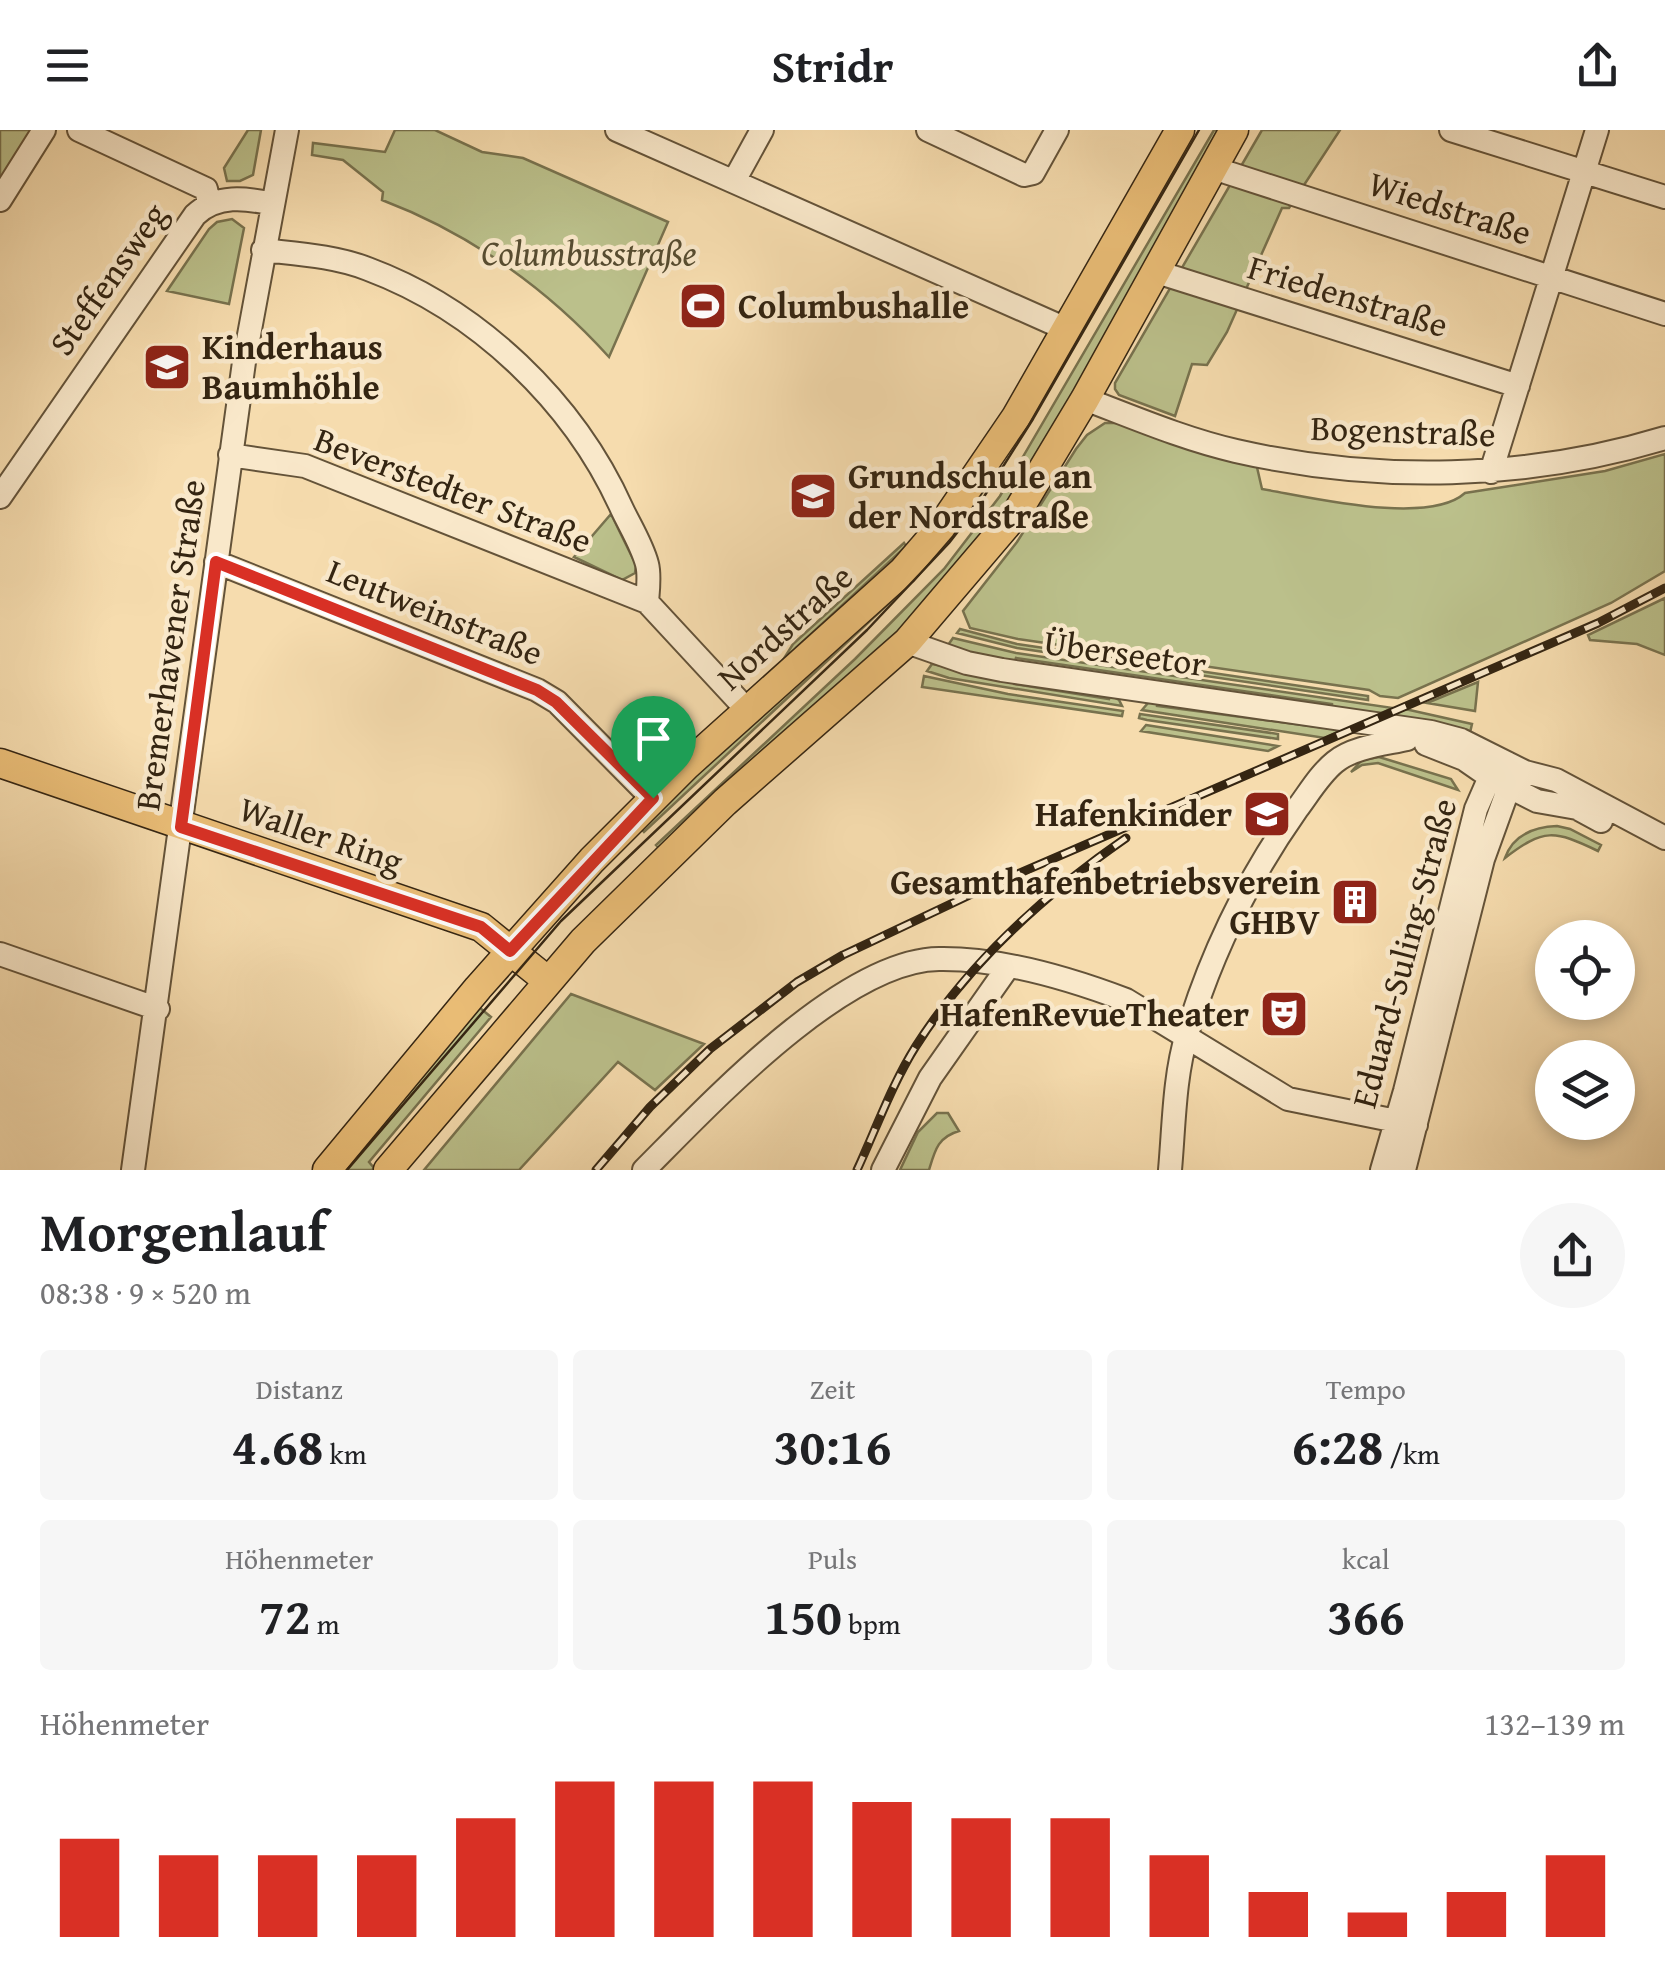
<!DOCTYPE html>
<html lang="de">
<meta charset="utf-8">
<style>
:root{--surface:#fff;--page:#f6f6f6;--text:#202124;--muted:#757577;--accent:#d93025}
body{margin:0;font-family:"Gentium Book Plus",serif;background:var(--page);color:var(--text);height:100vh;display:flex;flex-direction:column;font-size:38px;white-space:nowrap}
*{box-sizing:border-box;margin:0}
p{font-size:32px;color:var(--muted)}
.icon{flex:none;width:55px;height:55px;fill:none;stroke:currentColor;stroke-width:2;stroke-linecap:round;stroke-linejoin:round}
.map{position:relative;height:1040px;overflow:hidden}
.side{display:flex;flex-direction:column;background:var(--surface);flex:1}
.side>*{flex:none}
.fabs{position:absolute;left:1535px;top:790px;display:grid;gap:20px}
.fabs a{display:grid;place-items:center;width:100px;height:100px;border-radius:50%;background:var(--surface);box-shadow:0 5px 15px #0003;font-size:50px}
.pin{position:absolute;display:grid;place-items:center;width:85px;height:85px;color:#fff;margin:-102px -42px;border-radius:50% 50% 50% 0;rotate:-45deg;box-shadow:0 0 10px #0007}
.pin .icon{rotate:45deg}
.round{display:grid;place-items:center;flex:none;width:105px;height:105px;border-radius:52px;background:var(--page)}
.head{display:flex;align-items:center;justify-content:space-between;height:170px;padding:0 40px}
h1{font-size:55px;font-weight:700;line-height:75px}
.figures{display:grid;grid-template-columns:repeat(3,1fr);gap:15px;height:170px;padding:10px 40px}
.figures div{display:grid;align-content:center;border-radius:10px;background:var(--page);text-align:center}
.figures b{font-size:50px;font-weight:700}
.figures small{font-size:28px;font-weight:400}
.figures p{font-size:28px}
.chart{height:280px;padding:20px 40px}
.chart p{display:flex;justify-content:space-between}
.chart svg{width:100%;height:180px;margin-top:10px;stroke:var(--accent);stroke-width:6}
header{display:flex;justify-content:space-between;align-items:center;height:130px;padding:0 40px;background:var(--surface);font-size:45px;font-weight:700}
.map>svg:first-child{display:block}
.green{fill:#bbc08b;stroke:#78724e;stroke-width:2.5}
.lines{fill:none;stroke-linecap:round;stroke-linejoin:round}
.minor-casing{stroke:#645339;stroke-width:26}
.major-casing{stroke:#342512;stroke-width:31}
.minor{stroke:#f9e8ca;stroke-width:22}
.major{stroke:#ebbe77;stroke-width:28}
.tram{stroke:#342512;stroke-width:2.5}
.rail-casing{stroke:#342512;stroke-width:9}
.rail{stroke:#f9e8ca;stroke-width:5;stroke-dasharray:15;stroke-linecap:butt}
.route-casing{stroke:#fff;stroke-width:20}
.route{stroke:#d93025;stroke-width:12}
.labels{text-anchor:middle;stroke-width:9;stroke-linejoin:round;paint-order:stroke}
.street-label{font-size:35px;fill:#342512;stroke:#f9e8ca}
.park-label{font-size:35px;font-style:italic;fill:#564c30;stroke:#f9e8ca}
.poi-label{font-size:35px;font-weight:bold;fill:#342512;stroke:#f9e8ca;text-anchor:start}
</style>
<header><svg class="icon" aria-label="menu" viewBox="0 0 24 24"><path d="M4 6h16M4 12h16M4 18h16"/></svg>Stridr<svg class="icon" aria-label="share" viewBox="0 0 24 24"><path d="M12 15V3M7 8l5-5 5 5M5 13v7h14v-7"/></svg></header>
<div class="map">
<svg width="1665" height="1040" viewBox="0 0 1665 1040">
<rect width="100%" height="100%" fill="#f6dcae"/>
<filter id="stains"><feTurbulence type="fractalNoise" baseFrequency=".002" numOctaves="4"/><feColorMatrix values="0 0 0 0 .2 0 0 0 0 .09 0 0 0 0 .02 0 0 0 .5 -.17"/></filter>
<radialGradient id="worn" r=".72"><stop offset=".6" stop-color="#630" stop-opacity="0"/><stop offset="1" stop-color="#630" stop-opacity=".3"/></radialGradient>
<path class="green" d="M 0,0 L 46,0 L 0,75 Z
M 248,0 L 261,0 L 253,45 L 240,51 L 227,51 L 224,38 Z
M 395,0 L 435,0 L 482,22 L 523,28 L 668,92 L 609,227 C 547,158 469,103 382,70 L 383,62 L 343,30 L 312,25 L 313,13 L 385,22 Z
M 1214,0 L 1218,0 L 1049,312 L 989,402 L 914,489 L 661,720 L 656,715 L 855,529 L 944,439 L 1000,366 Z
M 1262,0 L 1340,0 L 1289,78 L 1282,78 L 1227,202 L 1207,235 L 1192,234 L 1175,286 L 1119,265 L 1115,259 L 1115,253 Z
M 232,89 L 244,98 L 229,174 L 167,161 L 209,99 L 217,92 Z
M 1111,147 L 986,358 L 931,428 L 887,475 L 644,702 L 639,696 L 885,470 Z
M 1105,293 L 1124,293 L 1256,333 L 1262,359 C 1310,367 1428,396 1465,363 L 1605,341 L 1665,324 L 1665,441 L 1611,473 L 1398,568 L 1380,566 L 1369,560 L 1018,509 L 970,498 L 963,481 L 1017,412 L 1076,319 L 1087,305 Z
M 611,384 L 636,435 L 635,443 L 622,450 L 574,427 Z
M 904,413 L 906,416 L 901,421 L 796,518 L 794,529 L 778,538 L 793,514 Z
M 1665,468 L 1665,525 L 1637,514 L 1590,510 L 1588,505 Z
M 960,499 L 1017,514 L 1368,566 L 1368,570 L 1017,518 L 957,503 Z
M 953,508 L 1016,523 L 1393,578 L 1375,586 L 1332,580 L 1332,574 L 1016,528 L 1014,534 L 959,521 L 948,515 Z
M 932,534 L 1013,550 L 1014,554 L 1109,569 L 1110,565 L 1119,570 L 1122,576 L 949,548 L 927,541 Z
M 924,546 L 1008,564 L 1123,581 L 1122,586 L 922,557 Z
M 1478,552 L 1475,581 L 1427,573 Z
M 1157,572 L 1157,576 L 1342,600 L 1325,608 L 1142,580 L 1148,573 Z
M 1405,579 L 1472,594 L 1469,607 L 1385,588 Z
M 1140,584 L 1278,604 L 1278,609 L 1147,590 L 1139,588 Z
M 1146,595 L 1278,616 L 1268,621 L 1141,601 Z
M 1379,627 L 1451,649 L 1458,660 L 1378,633 L 1362,635 L 1351,642 L 1362,630 Z
M 1557,696 L 1570,699 L 1601,715 L 1598,721 C 1554,700 1544,698 1505,728 C 1513,705 1533,697 1557,696 Z
M 571,864 L 704,914 L 655,960 L 618,932 L 519,1040 L 424,1040 Z
M 480,878 L 491,887 L 369,1032 L 374,1038 L 372,1040 L 342,1040 Z
M 937,983 L 948,983 L 959,1001 C 938,1007 935,1020 929,1040 L 900,1040 L 918,1002 Z"/>
<g class="lines">
<g class="minor-casing">
<path id="minor" d="M 79,0 L 206,59 L 209,73
M 617,0 L 1066,199
M 928,0 L 1024,45 L 1033,43 L 1057,0
M 1451,0 L 1665,67
M 1213,38 L 1665,184
M 734,51 L 762,0
M 0,70 L 44,0
M 263,120 C 298,124 335,126 368,139 C 478,180 574,272 622,379 C 630,396 642,415 647,434 C 650,445 648,460 647,472 L 748,581
M 1157,142 L 1518,256
M 1085,269 C 1135,288 1184,309 1236,321 C 1377,353 1527,350 1665,308
M 230,325 L 305,336 L 647,472
M 1491,342 L 1597,0
M 0,367 L 195,85 C 217,64 246,68 273,74
M 216,432 L 537,560 L 557,572 L 653,669
M 907,512 L 967,533 L 1002,540 L 1431,602 L 1461,610 L 1525,642 L 1556,650 L 1665,708
M 1426,614 L 1464,629 L 1490,647 L 1537,671 L 1577,678 L 1601,691
M 0,824 L 158,879
M 133,1040 L 244,232 L 287,0
M 644,1040 C 709,975 843,830 939,829 C 1001,828 1068,848 1126,870 L 1288,969 L 1416,995
M 883,1040 L 930,948 L 1008,837
M 1170,1040 C 1174,996 1174,947 1187,904 C 1211,824 1249,747 1297,679 C 1309,663 1320,644 1335,632 C 1353,617 1385,614 1407,609
M 1382,1040 L 1405,961 L 1476,679 L 1490,647 L 1507,633
M 1404,1040 L 1483,729 L 1509,657 L 1507,633"/>
</g>
<g class="major-casing">
<path id="major" d="M 0,633 L 481,797 L 548,851
M 327,1040 L 478,858 L 592,730 L 686,636 L 903,441 L 941,397 L 1016,287 L 1180,0
M 388,1040 L 583,811 L 725,672 L 907,512 L 1016,384 L 1085,269 L 1234,0"/>
</g>
<use href="#minor" class="minor"/>
<use href="#major" class="major"/>
<path class="tram" d="M 347,1040 L 561,791 L 867,500 L 949,413 L 980,373 L 1033,289 L 1199,0"/>
<g class="rail-casing">
<path id="rail" d="M 596,1040 L 650,977 L 710,919 L 797,852 L 843,825 L 976,762 L 1598,493 L 1665,458
M 857,1040 C 876,999 892,954 916,916 C 970,831 1045,764 1126,708"/>
</g>
<use href="#rail" class="rail"/>
</g>
<g class="lines">
<g class="route-casing">
<path id="route" d="M 216,432 L 537,560 L 556,572 L 653,668 L 510,821 L 481,797 L 181,697 Z"/>
</g>
<use href="#route" class="route"/>
</g>
<defs>
<g id="stadium-square" transform="scale(2.5)"><rect x="-9" y="-9" width="18" height="18" rx="4" fill="#8f2418" stroke="#f9e8ca"/><path d="M0-5a6.5 5 0 1 0 0 10a6.5 5 0 1 0 0-10ZM-3.5-1.8h7v3.6h-7Z" fill="#fff"/></g>
<g id="school-square" transform="scale(2.5)"><rect x="-9" y="-9" width="18" height="18" rx="4" fill="#8f2418" stroke="#f9e8ca"/><path d="M0-5L7-2L0 1L-7-2ZM-4 1L0 2.5L4 1V4Q0 6-4 4Z" fill="#fff"/></g>
<g id="building-square" transform="scale(2.5)"><rect x="-9" y="-9" width="18" height="18" rx="4" fill="#8f2418" stroke="#f9e8ca"/><path d="M-4-6H4V6H1V3H-1V6H-4ZM-2.5-4.3h1.7v1.8h-1.7ZM.8-4.3h1.7v1.8H.8ZM-2.5-1h1.7V.8h-1.7ZM.8-1h1.7V.8H.8Z" fill="#fff"/></g>
<g id="theatre-square" transform="scale(2.5)"><rect x="-9" y="-9" width="18" height="18" rx="4" fill="#8f2418" stroke="#f9e8ca"/><path d="M-5-5.5Q0-4 5-5.5V0Q5 5 0 6Q-5 5-5 0ZM-3.3-2.5H-1v1.5H-3.3ZM1-2.5H3.3v1.5H1ZM-2.8 1Q0 5.5 2.8 1Z" fill="#fff"/></g>
</defs>
<g fill-rule="evenodd">
<use href="#stadium-square" x="703" y="176"/>
<use href="#school-square" x="167" y="237"/>
<use href="#school-square" x="813" y="366"/>
<use href="#school-square" x="1267" y="684"/>
<use href="#building-square" x="1355" y="772"/>
<use href="#theatre-square" x="1284" y="884"/>
</g>
<g class="labels">
<g class="street-label">
<text transform="translate(1450 78) rotate(18)" y="12">Wiedstraße</text>
<text transform="translate(108 149) rotate(-55)" y="12">Steffensweg</text>
<text transform="translate(1348 166) rotate(17)" y="12">Friedenstraße</text>
<text transform="translate(1403 301) rotate(2)" y="12">Bogenstraße</text>
<text transform="translate(453 360) rotate(21)" y="12">Beverstedter Straße</text>
<text transform="translate(435 482) rotate(22)" y="12">Leutweinstraße</text>
<text transform="translate(785 497) rotate(-42)" y="12">Nordstraße</text>
<text transform="translate(170 515) rotate(-82)" y="12">Bremerhavener Straße</text>
<text transform="translate(1125 523) rotate(8)" y="12">Überseetor</text>
<text transform="translate(321 705) rotate(19)" y="12">Waller Ring</text>
<text transform="translate(1404 823) rotate(-75)" y="12">Eduard-Suling-Straße</text>
</g>
<g class="park-label">
<text x="589" y="135">Columbusstraße</text>
</g>
<g class="poi-label">
<text x="738" y="188">Columbushalle</text>
<text x="202" y="229">Kinderhaus<tspan x="202" dy="40">Baumhöhle</tspan></text>
<text x="848" y="358">Grundschule an<tspan x="848" dy="40">der Nordstraße</tspan></text>
<text x="1232" y="696" text-anchor="end">Hafenkinder</text>
<text x="1320" y="764" text-anchor="end">Gesamthafenbetriebsverein<tspan x="1320" dy="40">GHBV</tspan></text>
<text x="1249" y="896" text-anchor="end">HafenRevueTheater</text>
</g>
</g>
<rect width="100%" height="100%" filter="url(#stains)"/>
<rect width="100%" height="100%" fill="url(#worn)"/>
</svg>
<div class="fabs">
<a><svg class="icon" aria-label="locate" viewBox="0 0 24 24"><circle cx="12" cy="12" r="6"/><path d="M12 2v4M12 18v4M2 12h4M18 12h4"/></svg></a>
<a><svg class="icon" aria-label="layers" viewBox="0 0 24 24"><path d="M12 4l9 5-9 5-9-5zM3 14l9 5 9-5"/></svg></a>
</div>
<div class="pin" style="left:653px;top:668px;background:#1e9e55"><svg class="icon" aria-label="arrive" viewBox="0 0 24 24"><path d="M6 21V4h12l-3 4 3 4H6"/></svg></div>
</div>
<section class="side">
<div class="head"><div><h1>Morgenlauf</h1><p>08:38 · 9 × 520 m</p></div><a class="round"><svg class="icon" aria-label="share" viewBox="0 0 24 24"><path d="M12 15V3M7 8l5-5 5 5M5 13v7h14v-7"/></svg></a></div>
<div class="figures">
<div><p>Distanz</p><b>4.68<small> km</small></b></div>
<div><p>Zeit</p><b>30:16</b></div>
<div><p>Tempo</p><b>6:28<small> /km</small></b></div>
</div>
<div class="figures">
<div><p>Höhenmeter</p><b>72<small> m</small></b></div>
<div><p>Puls</p><b>150<small> bpm</small></b></div>
<div><p>kcal</p><b>366</b></div>
</div>
<div class="chart"><p><span>Höhenmeter</span>132–139 m</p>
<svg viewBox="0 0 160 44" preserveAspectRatio="none"><path d="M5 44V20M15 44V24M25 44V24M35 44V24M45 44V15M55 44V6M65 44V6M75 44V6M85 44V11M95 44V15M105 44V15M115 44V24M125 44V33M135 44V38M145 44V33M155 44V24"/></svg>
</div>
</section>
